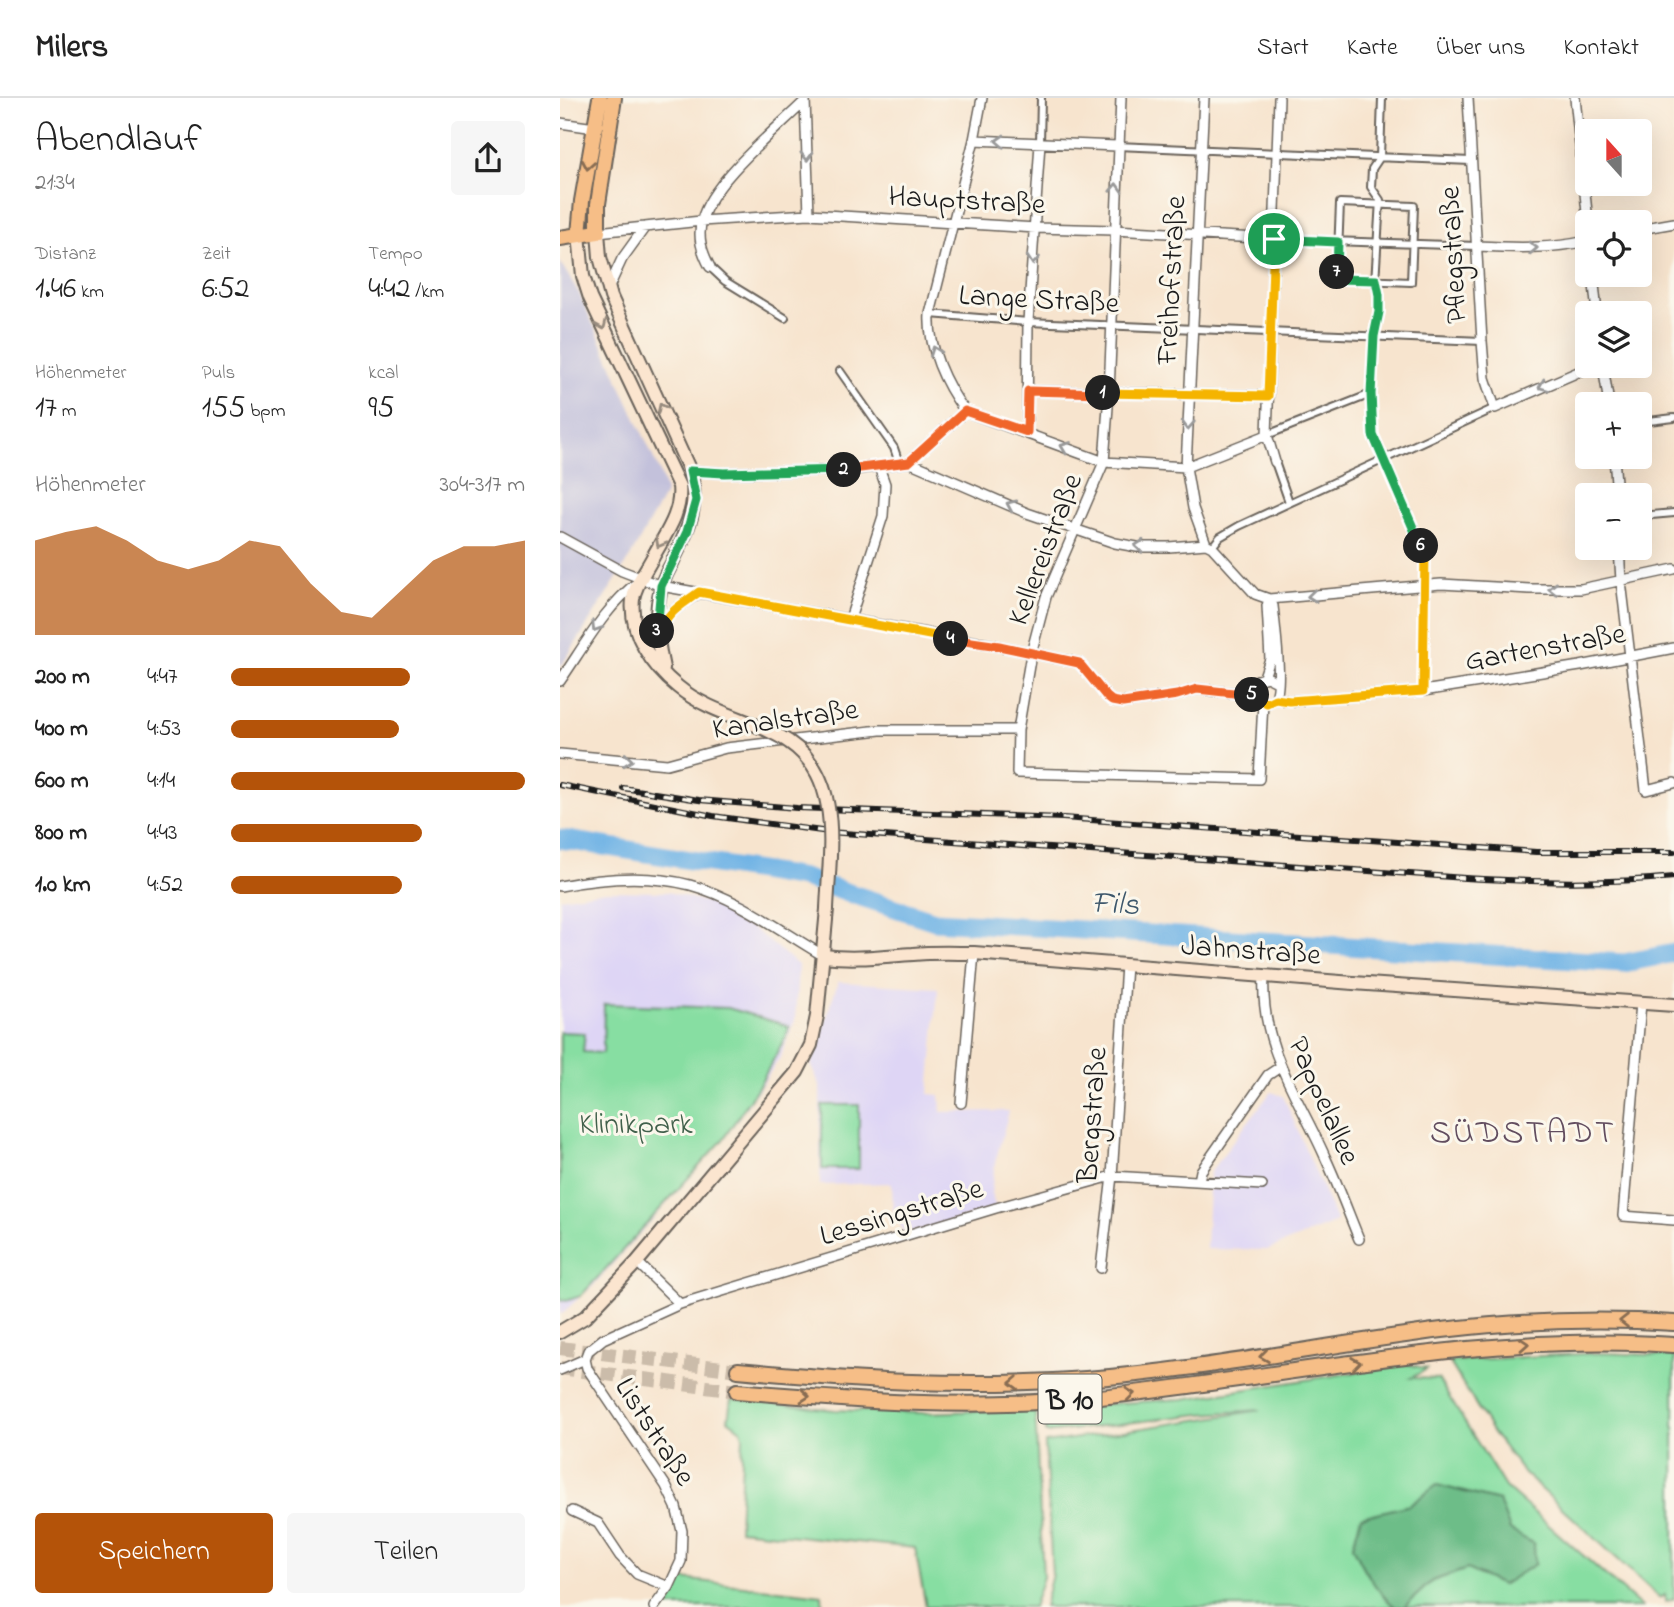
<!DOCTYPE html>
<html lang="de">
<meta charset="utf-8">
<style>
:root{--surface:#fff;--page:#f6f6f6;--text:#222;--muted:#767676;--line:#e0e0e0;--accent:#b45309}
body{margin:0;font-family:"Indie Flower",sans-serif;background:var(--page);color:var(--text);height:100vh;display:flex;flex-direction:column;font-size:26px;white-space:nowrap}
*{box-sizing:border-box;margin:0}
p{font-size:23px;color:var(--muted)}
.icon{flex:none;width:38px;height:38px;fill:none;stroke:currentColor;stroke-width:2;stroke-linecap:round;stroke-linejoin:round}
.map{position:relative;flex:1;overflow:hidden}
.drawer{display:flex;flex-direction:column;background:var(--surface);width:560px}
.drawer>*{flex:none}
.needle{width:46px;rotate:339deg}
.tools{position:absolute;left:1015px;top:21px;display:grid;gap:14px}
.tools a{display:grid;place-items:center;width:77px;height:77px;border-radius:7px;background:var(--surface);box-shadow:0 7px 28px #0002;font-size:35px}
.pin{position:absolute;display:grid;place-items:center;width:60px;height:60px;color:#fff;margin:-30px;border:4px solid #fff;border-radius:50%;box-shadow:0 2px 7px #0007}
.km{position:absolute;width:35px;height:35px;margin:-18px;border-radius:50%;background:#222;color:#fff;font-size:19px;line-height:35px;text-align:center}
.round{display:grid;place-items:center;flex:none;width:74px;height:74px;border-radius:7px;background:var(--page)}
.summary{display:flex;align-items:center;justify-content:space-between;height:119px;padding:0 35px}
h1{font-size:38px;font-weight:600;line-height:52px}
.figures{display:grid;grid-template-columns:repeat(3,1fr);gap:10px;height:119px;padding:7px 35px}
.figures div{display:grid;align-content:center}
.figures b{font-size:30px;font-weight:600}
.figures small{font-size:19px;font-weight:400}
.figures p{font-size:19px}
.chart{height:196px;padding:14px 35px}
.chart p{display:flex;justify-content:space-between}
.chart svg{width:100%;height:126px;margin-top:7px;fill:var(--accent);opacity:.7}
.action{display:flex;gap:14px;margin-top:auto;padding:14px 35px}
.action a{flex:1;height:80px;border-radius:7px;background:var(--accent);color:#fff;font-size:28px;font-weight:600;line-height:80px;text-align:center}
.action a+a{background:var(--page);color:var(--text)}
ul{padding:0 35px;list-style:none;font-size:23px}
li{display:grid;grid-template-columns:112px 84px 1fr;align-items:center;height:52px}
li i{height:18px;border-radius:9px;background:var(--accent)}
header{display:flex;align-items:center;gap:42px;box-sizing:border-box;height:98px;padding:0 35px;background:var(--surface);border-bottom:2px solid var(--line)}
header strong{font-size:33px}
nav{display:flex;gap:38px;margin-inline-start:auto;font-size:24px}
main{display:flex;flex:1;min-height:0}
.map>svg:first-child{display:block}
.built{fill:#ded5f5}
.industrial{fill:#c3c1db}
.green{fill:#87dea2;stroke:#527d5f;stroke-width:2}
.forest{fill:#6dbd88;stroke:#446c52;stroke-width:2}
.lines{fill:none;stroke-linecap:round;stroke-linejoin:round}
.river{stroke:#70b3e5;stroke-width:19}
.trunk-tunnel{stroke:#cbbcaa;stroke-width:14;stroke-dasharray:14 7;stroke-linecap:butt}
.pedestrian-casing{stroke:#69625a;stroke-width:10}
.minor-casing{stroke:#69625a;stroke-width:12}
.secondary-casing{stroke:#69625a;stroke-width:16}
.primary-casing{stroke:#69625a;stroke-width:18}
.trunk-casing{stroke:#69625a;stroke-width:18}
.pedestrian{stroke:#fff;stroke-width:6}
.minor{stroke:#fff;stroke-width:9}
.secondary{stroke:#fbe5cf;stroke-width:12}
.primary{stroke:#f6be87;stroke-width:14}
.trunk{stroke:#f6be87;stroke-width:14}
.rail-casing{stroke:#1c1c1c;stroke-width:6}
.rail{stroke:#fbf7ec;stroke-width:3.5;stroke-dasharray:10;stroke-linecap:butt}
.secondary-bridge-casing{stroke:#69625a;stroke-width:16;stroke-linecap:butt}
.secondary-bridge{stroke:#fbe5cf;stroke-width:12}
.oneway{stroke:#999}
.oneway2{stroke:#896d52}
.oneway3{stroke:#978b7e}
.split-1-casing{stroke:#fff;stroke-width:14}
.split-2-casing{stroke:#fff;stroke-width:14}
.split-3-casing{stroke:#fff;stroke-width:14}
.split-4-casing{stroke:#fff;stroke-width:14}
.split-5-casing{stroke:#fff;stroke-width:14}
.split-6-casing{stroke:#fff;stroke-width:14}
.split-7-casing{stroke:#fff;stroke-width:14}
.split-8-casing{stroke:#fff;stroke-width:14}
.split-1{stroke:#f5b400;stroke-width:9}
.split-2{stroke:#f0652b;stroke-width:9}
.split-3{stroke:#22a559;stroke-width:9}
.split-4{stroke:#f5b400;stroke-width:9}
.split-5{stroke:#f0652b;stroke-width:9}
.split-6{stroke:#f5b400;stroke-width:9}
.split-7{stroke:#22a559;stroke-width:9}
.split-8{stroke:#22a559;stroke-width:9}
.labels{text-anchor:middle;stroke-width:6;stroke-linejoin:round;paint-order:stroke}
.shield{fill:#fbf7ec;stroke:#5f5e5a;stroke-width:2}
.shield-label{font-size:28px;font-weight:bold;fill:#1c1c1c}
.street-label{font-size:30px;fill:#1c1c1c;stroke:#fbf7ec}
.park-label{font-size:30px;fill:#41604b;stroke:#fbf7ec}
.water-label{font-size:32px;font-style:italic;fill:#3e586c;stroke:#fbf7ec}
.quarter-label{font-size:33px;letter-spacing:2px;fill:#624d5f;stroke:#fbf7ec}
</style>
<header>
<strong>Milers</strong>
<nav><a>Start</a><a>Karte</a><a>Über uns</a><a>Kontakt</a></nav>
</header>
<main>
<section class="drawer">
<div class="summary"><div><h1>Abendlauf</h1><p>21:34</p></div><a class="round"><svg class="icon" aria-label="share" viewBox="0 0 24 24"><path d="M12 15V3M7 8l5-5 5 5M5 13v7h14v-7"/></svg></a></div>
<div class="figures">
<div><p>Distanz</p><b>1.46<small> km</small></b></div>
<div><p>Zeit</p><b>6:52</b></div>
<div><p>Tempo</p><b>4:42<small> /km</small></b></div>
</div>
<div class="figures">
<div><p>Höhenmeter</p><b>17<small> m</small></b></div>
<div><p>Puls</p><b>155<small> bpm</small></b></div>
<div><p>kcal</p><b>95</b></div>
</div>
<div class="chart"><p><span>Höhenmeter</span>304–317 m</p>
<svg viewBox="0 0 160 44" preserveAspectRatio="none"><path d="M0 44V11L10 8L20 6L30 11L40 18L50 21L60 18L70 11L80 13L90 26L100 36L110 38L120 28L130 18L140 13L150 13L160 11V44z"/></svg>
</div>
<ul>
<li><b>200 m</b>4:47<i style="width:61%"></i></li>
<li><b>400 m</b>4:53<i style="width:57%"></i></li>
<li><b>600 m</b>4:14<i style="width:100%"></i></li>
<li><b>800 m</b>4:43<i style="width:65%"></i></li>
<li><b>1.0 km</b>4:52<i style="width:58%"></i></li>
</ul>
<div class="action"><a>Speichern</a><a>Teilen</a></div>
</section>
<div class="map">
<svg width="1114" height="1509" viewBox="0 0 1114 1509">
<rect width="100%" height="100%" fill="#fbf7ec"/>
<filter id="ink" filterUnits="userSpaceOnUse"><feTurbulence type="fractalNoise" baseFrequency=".0143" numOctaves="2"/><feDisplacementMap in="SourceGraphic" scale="14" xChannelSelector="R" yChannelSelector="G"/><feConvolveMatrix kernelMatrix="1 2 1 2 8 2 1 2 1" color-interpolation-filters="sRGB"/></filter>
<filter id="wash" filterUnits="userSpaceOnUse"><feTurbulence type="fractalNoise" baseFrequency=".00686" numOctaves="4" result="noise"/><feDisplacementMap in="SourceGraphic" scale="28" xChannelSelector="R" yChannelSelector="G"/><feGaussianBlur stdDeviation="1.57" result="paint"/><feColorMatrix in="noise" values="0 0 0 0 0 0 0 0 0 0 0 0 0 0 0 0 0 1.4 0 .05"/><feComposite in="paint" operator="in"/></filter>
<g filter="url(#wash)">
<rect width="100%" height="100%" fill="#f7e4ce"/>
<path class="built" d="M 46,793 L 108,794 L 168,810 L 238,867 L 235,922 L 220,960 L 163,1043 L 33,1188 L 0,1217 L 0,800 Z
M 278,884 L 378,890 L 369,996 L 380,997 L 381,1014 L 449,1013 L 435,1065 L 431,1095 L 436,1110 L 345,1137 L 333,1111 L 332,1085 L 260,1087 L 260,988 L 251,967 Z
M 711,994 L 723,998 L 777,1124 L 707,1152 L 646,1151 L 650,1074 Z"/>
<path class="industrial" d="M 0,164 L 19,195 L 100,374 L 106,394 L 69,461 L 0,570 Z"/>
<path class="green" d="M 44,906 L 168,910 L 229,928 L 227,937 L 200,986 L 162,1043 L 21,1198 L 9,1202 L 0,1202 L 0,934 L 25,935 L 23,954 L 43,955 Z
M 262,1007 L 299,1007 L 299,1071 L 262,1071 Z
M 1040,1255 L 1114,1258 L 1114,1501 L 1106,1504 L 1105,1497 L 1100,1500 L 964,1375 L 933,1335 L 889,1263 Z
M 848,1266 L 867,1271 L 851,1280 L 878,1281 L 945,1389 L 1082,1509 L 844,1509 L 872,1483 L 907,1471 L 942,1487 L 974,1446 L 950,1433 L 939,1403 L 877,1387 L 850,1407 L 801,1419 L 793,1448 C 804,1471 815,1492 835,1509 L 484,1509 L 492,1476 L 485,1345 L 701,1312 L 641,1316 L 486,1335 L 485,1310 L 623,1301 Z
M 171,1301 L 275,1312 L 362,1315 L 475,1311 L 483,1479 L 473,1509 L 366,1509 L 355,1450 L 179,1432 L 183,1338 L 181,1332 L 168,1322 Z
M 122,1481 L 262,1497 L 263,1509 L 108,1509 Z"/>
<path class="forest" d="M 877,1387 L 939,1403 L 950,1432 L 974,1446 L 975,1466 L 942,1487 L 907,1471 L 872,1483 L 844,1509 L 835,1509 C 815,1492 804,1471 793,1448 L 801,1419 L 850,1407 Z"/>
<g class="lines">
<path class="river" d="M 0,741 L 243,780 L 375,823 L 1064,865 L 1114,855"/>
</g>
</g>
<g filter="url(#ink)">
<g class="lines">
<path class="trunk-tunnel" d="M 0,1250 L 178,1272
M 0,1270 L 177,1293"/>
<g class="pedestrian-casing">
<path id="pedestrian" d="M 822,0 L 820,59 L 812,71 L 811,89 L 820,102 L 815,185 L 819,197 L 819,214 L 814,238 L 811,296 L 813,337 L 865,456 L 863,593
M 480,45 L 481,0
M 557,48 L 911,63
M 780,105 L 854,108 L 851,184 L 777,181 Z
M 714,141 L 917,148
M 150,169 L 165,183 L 225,220
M 370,216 L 468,224 L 922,243
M 280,273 L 334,350 L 339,365
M 1080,324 L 1114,320
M 707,337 L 811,296
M 715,364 L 729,404
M 1080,418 L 1114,415
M 652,449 L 660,439 L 679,428 L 935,310"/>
</g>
<g class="minor-casing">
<path id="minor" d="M 561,0 L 549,295 L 544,364 L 486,499 L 471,556 L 458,632 L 457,675 L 699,681 L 703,604
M 644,0 L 626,369 L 633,410 L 646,446 L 652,449 L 695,496 L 709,501 L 881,486 L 970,491 L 1021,491 L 1114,471
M 908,0 L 922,243 L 925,280 L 935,310 L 1032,268
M 1015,0 L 1028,124
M 245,2 L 249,116
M 0,25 L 35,30
M 414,42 L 557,48
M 1080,131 L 1114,125
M 38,134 L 141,123 L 249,116 L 476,130 L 554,132 L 714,141
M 917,148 C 955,150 991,151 1027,143
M 150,169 C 142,154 137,139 142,122 C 151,84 217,31 245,3
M 1033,177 L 1037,215
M 49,189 L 62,161 L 85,129
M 1043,268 L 1049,306
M 468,293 L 708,298
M 405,313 C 385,286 368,250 370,216 L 414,42 L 422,0
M 405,313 L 544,364 L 626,369 L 707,337
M 467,334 L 468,224 L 480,45
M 1054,359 L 1057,397
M 349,364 L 405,313
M 715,364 L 707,337 L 719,0
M 130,373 L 164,375 L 292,372 L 349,364 L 467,415 L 555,445 L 577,449 L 609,449 L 646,446
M 0,439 L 62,473 L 101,488 L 439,548 L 519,565 L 547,599 L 552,603 L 563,605 L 617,597 L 637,591 L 694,597
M 1059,450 L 1061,483 L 1086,692 L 1114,685
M 709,501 L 713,508 C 715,526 723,589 715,601
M 290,521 L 323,418 L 325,386 L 319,369
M 99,533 C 112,510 119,509 140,494
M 704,579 L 710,561 L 707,508 L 709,501
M 0,583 C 25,547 44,510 79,483
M 717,584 L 707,579 L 697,582 L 693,589 L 696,600 L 707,605 L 715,601 L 730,603 L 863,593 L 1020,568 L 1114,550
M 0,656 L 107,666 L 166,650 L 320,632 L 458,632
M 0,788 C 41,780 88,776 130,787 C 178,800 221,833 264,858
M 704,879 C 700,950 739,999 766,1061 C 778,1087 788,1114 799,1141
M 1081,905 L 1063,1118 L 1114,1122
M 401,1005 L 414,855
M 639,1083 L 641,1073 L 708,977 L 720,969
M 77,1164 L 120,1206
M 541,1170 L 552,1078 L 566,867
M 25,1261 L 27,1270 L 106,1388 L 116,1409 L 122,1433 L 121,1463 L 109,1489 L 94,1509
M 0,1272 L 25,1261 L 28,1253 L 43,1241 L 120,1206 L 436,1110 L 552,1078 L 702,1087
M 12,1413 L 38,1425 L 60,1458 L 77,1476 L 109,1489"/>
</g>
<g class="secondary-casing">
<path id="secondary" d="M 38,134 L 40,159 L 51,199 L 130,373 C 140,410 128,431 112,465 C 108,473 103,481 101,490 C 94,517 97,543 103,570
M 19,136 L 23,178 L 30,200 L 119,388 C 122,414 106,435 94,457 C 87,471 75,486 73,501 C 69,535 93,569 118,589 C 142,609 177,619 205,631
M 264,858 C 295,862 322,858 353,856 C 373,854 394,855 414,855 L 793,885 L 1114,907
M 0,1234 L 25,1219 L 77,1164 L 237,974 L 251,947 L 257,918 L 267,811"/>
</g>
<g class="primary-casing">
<path id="primary" d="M 19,136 L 22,103 L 40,0
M 0,140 L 38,134 L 38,106 L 54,0"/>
</g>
<g class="trunk-casing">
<path id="trunk" d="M 178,1272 C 295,1283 408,1290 526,1281 C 645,1272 763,1247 882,1232 C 959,1223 1037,1220 1114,1225
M 177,1293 C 295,1303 413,1312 531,1300 C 725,1280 918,1233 1114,1247"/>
</g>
<use href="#pedestrian" class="pedestrian"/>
<use href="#minor" class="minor"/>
<use href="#secondary" class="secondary"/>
<use href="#primary" class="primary"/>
<use href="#trunk" class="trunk"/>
<g class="rail-casing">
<path id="rail" d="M 0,687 L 153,718 L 269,734 L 905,780 C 975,784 1044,786 1114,779
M 63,690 L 139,702 L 237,710 L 503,720 L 976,754 L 1114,754"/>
</g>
<use href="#rail" class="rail"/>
<g class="secondary-bridge-casing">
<path id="secondary-bridge" d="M 205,631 C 213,635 222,639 229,644 C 284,681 269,755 267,811"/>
</g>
<use href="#secondary-bridge" class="secondary-bridge"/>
</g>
<defs><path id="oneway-chevron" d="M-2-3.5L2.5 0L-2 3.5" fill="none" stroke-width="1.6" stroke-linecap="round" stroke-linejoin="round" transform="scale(1.75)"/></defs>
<g class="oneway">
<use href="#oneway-chevron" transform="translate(440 43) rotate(-177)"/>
<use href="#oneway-chevron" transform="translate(247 58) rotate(88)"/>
<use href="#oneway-chevron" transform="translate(556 90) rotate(-88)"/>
<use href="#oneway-chevron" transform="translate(973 150) rotate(-2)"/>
<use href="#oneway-chevron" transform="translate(473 162) rotate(95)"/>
<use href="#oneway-chevron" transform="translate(375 253) rotate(-110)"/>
<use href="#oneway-chevron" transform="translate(983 288) rotate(157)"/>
<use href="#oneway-chevron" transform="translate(628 327) rotate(93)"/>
<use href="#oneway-chevron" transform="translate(505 349) rotate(-159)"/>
<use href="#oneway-chevron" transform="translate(451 407) rotate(-156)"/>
<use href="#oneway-chevron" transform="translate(579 448) rotate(-175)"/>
<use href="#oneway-chevron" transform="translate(993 491) rotate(-180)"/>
<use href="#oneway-chevron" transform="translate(752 498) rotate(174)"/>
<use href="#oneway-chevron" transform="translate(36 529) rotate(123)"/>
<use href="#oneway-chevron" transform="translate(68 662) rotate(6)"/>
</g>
<g class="oneway2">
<use href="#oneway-chevron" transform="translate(28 67) rotate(100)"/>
<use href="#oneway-chevron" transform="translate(1064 1223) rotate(-180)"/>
<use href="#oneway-chevron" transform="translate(964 1246) rotate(-4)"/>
<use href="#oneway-chevron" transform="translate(704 1258) rotate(172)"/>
<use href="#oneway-chevron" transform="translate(796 1265) rotate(-8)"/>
<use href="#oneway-chevron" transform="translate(454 1285) rotate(178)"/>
<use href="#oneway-chevron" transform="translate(570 1296) rotate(-6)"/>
<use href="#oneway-chevron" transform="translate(245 1298) rotate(5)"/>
</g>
<g class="oneway3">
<use href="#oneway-chevron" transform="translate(42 227) rotate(66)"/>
<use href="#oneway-chevron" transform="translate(102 310) rotate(-115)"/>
<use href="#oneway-chevron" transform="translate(100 445) rotate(119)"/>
</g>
</g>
<g class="lines" filter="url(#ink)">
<g class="split-1-casing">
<path id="split-1" d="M 543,295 L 708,298 L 714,141"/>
</g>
<g class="split-2-casing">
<path id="split-2" d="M 284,372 L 349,364 L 405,313 L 467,334 L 468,293 L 543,295"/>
</g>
<g class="split-3-casing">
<path id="split-3" d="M 97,533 L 101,488 L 127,434 L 136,402 L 130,373 L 164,375 L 284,372"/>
</g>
<g class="split-4-casing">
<path id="split-4" d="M 97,533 L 97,537 C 112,510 116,511 139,494 L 391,541"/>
</g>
<g class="split-5-casing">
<path id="split-5" d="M 391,541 L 439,548 L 519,565 L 547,599 L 552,603 L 563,605 L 617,597 L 637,591 L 692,597"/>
</g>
<g class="split-6-casing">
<path id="split-6" d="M 692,597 L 707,605 L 715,601 L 730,603 L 863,593 L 865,456 L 861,448"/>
</g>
<g class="split-7-casing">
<path id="split-7" d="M 777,174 L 777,181 L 816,182 L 819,197 L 819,214 L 814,238 L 811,296 L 813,337 L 861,448"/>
</g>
<g class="split-8-casing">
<path id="split-8" d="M 714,141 L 778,144 L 777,174"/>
</g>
<use href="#split-1" class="split-1"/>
<use href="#split-2" class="split-2"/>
<use href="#split-3" class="split-3"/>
<use href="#split-4" class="split-4"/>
<use href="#split-5" class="split-5"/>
<use href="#split-6" class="split-6"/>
<use href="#split-7" class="split-7"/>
<use href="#split-8" class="split-8"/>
</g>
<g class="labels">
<rect class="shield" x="478.5" y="1276.5" width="63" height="49" rx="5"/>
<g class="shield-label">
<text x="510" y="1311">B 10</text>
</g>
<g class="street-label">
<text transform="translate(407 101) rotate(3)" y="10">Hauptstraße</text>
<text transform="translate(892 157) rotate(-93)" y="10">Pflegstraße</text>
<text transform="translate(610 182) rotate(-87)" y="10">Freihofstraße</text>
<text transform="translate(479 200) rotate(3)" y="10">Lange Straße</text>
<text transform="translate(484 451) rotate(-69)" y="10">Kellereistraße</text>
<text transform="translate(985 548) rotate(-10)" y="10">Gartenstraße</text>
<text transform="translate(225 620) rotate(-8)" y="10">Kanalstraße</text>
<text transform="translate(691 851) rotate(4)" y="10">Jahnstraße</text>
<text transform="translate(765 1002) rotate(66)" y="10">Pappelallee</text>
<text transform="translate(531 1017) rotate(-86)" y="10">Bergstraße</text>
<text transform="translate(341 1113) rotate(-17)" y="10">Lessingstraße</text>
<text transform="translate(96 1333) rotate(57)" y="10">Liststraße</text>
</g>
<g class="park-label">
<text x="76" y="1035">Klinikpark</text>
</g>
<g class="water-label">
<text transform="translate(555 804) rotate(3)" y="11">Fils</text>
</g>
<g class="quarter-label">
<text x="963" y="1044">SÜDSTADT</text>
</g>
</g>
</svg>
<div class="tools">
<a><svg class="needle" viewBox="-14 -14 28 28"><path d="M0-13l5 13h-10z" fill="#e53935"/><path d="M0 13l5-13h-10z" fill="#767676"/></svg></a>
<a><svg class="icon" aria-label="locate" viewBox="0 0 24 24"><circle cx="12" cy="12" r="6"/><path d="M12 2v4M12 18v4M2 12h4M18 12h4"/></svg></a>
<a><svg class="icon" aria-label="layers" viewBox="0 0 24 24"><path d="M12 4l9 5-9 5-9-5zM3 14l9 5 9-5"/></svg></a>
<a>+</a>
<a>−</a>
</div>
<div class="pin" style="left:714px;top:141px;background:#1e9e55"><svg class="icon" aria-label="arrive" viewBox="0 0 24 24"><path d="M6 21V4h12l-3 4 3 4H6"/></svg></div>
<b class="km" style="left:543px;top:295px">1</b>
<b class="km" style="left:284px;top:372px">2</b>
<b class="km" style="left:97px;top:533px">3</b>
<b class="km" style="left:391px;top:541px">4</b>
<b class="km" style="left:692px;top:597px">5</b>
<b class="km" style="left:861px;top:448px">6</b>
<b class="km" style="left:777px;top:174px">7</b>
</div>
</main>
